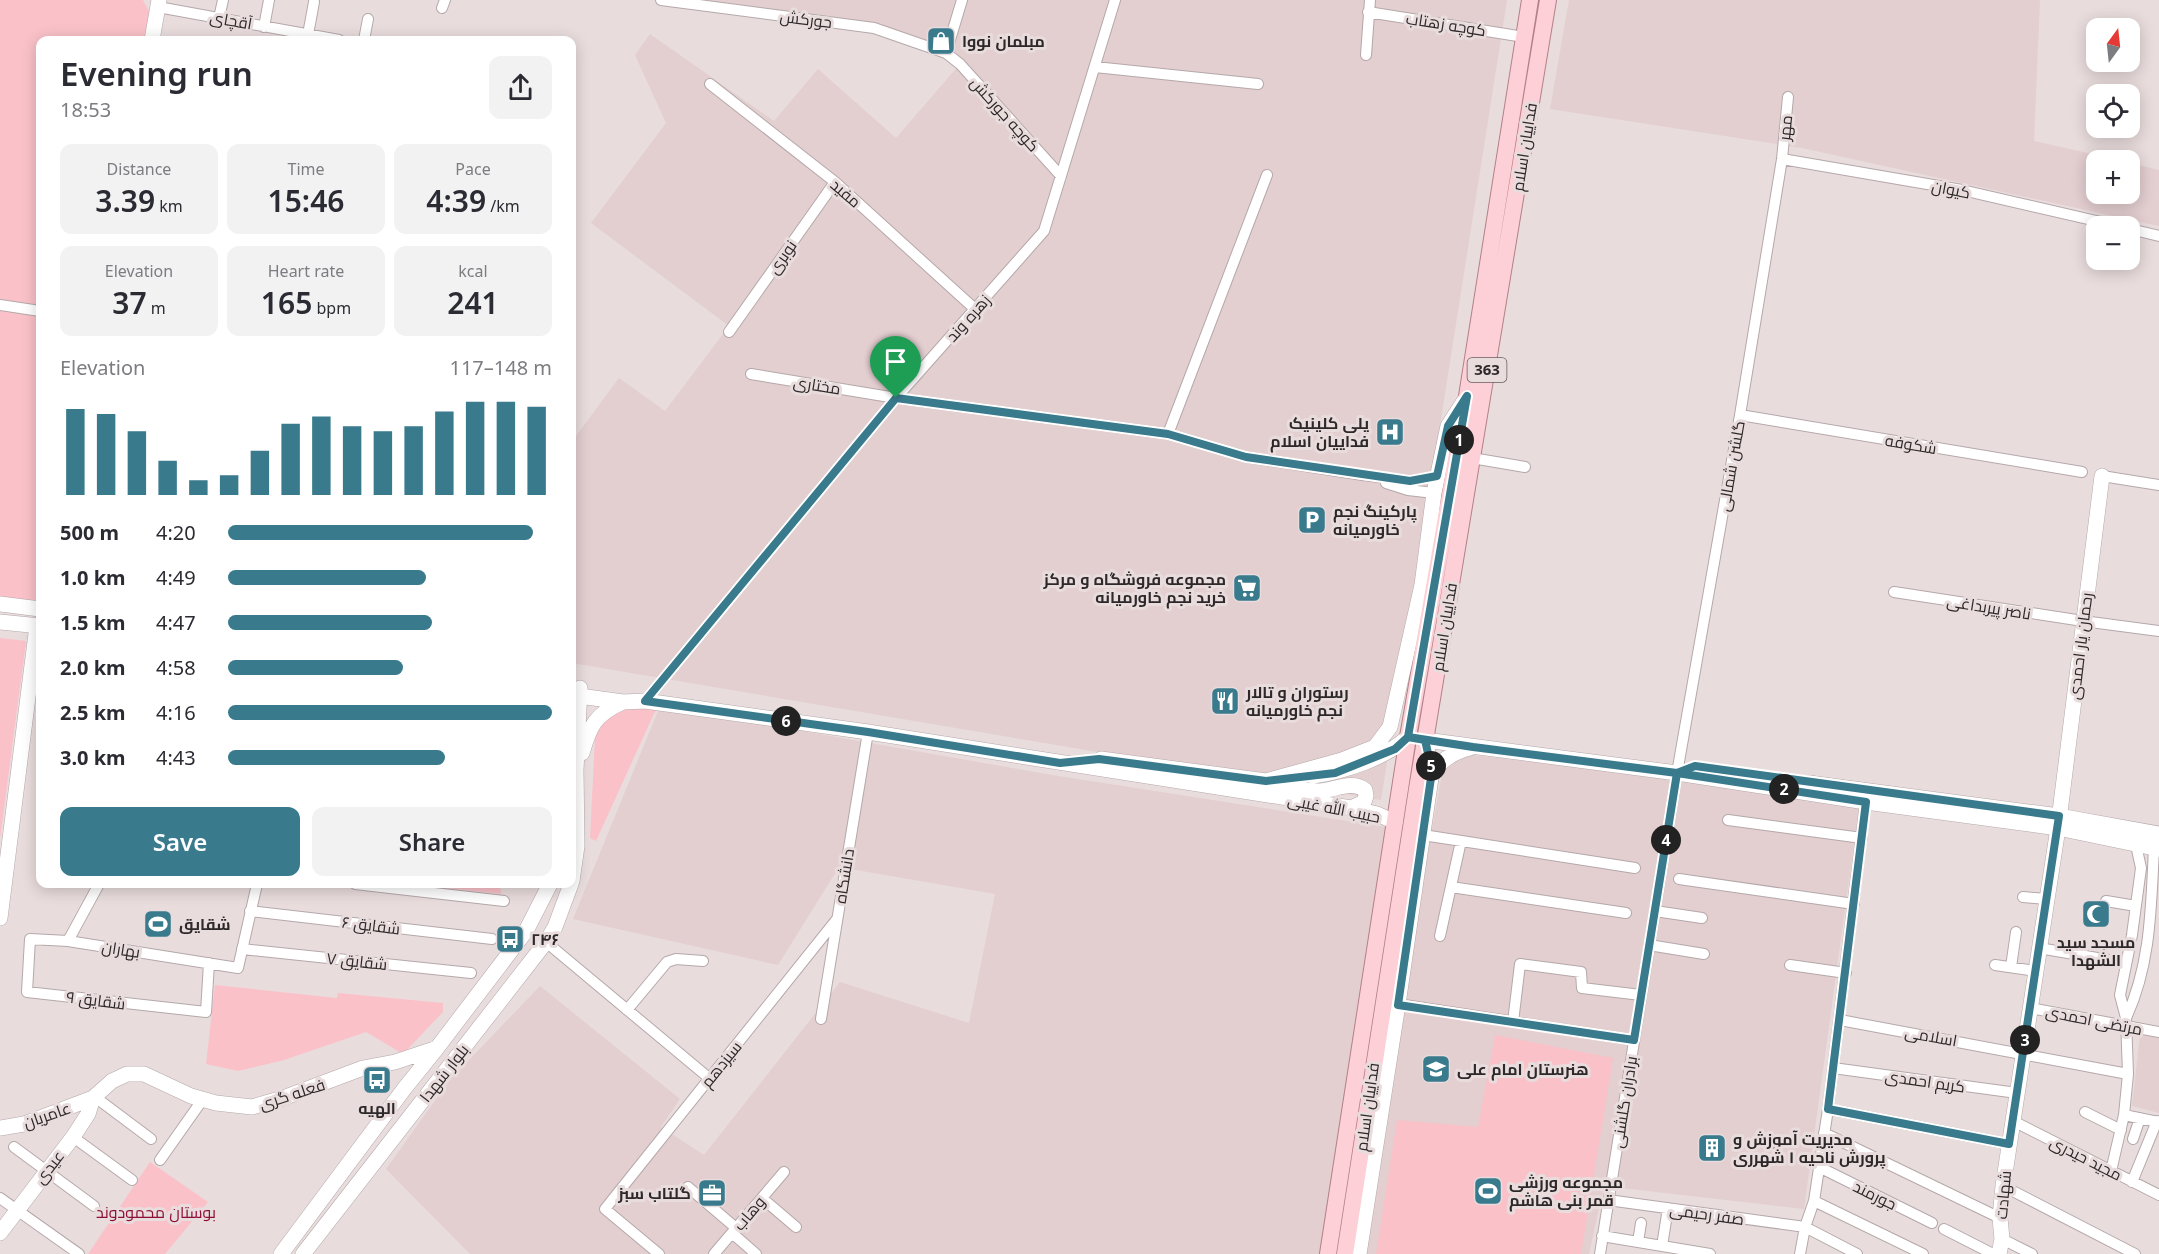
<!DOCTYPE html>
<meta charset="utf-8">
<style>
:root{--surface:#fff;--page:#f2f2f3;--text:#2b2b33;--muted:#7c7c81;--accent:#397a8d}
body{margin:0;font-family:"Noto Sans",Cairo,sans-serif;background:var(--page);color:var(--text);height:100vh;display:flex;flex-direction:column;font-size:22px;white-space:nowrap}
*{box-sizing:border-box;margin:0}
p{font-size:20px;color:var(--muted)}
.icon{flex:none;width:33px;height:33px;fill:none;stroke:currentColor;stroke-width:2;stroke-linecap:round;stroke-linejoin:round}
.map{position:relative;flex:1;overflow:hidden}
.sheet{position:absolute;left:36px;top:36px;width:540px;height:852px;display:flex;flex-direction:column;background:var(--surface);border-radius:12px;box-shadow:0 3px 15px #0003}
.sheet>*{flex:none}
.needle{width:39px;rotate:15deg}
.tools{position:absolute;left:2086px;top:18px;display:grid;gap:12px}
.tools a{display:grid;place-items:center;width:54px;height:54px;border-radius:12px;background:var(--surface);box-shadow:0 3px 15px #0003;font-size:30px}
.pin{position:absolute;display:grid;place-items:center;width:51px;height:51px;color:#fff;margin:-62px -26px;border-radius:50% 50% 50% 0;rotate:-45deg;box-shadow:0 0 6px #0007}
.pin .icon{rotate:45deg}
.km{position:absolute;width:30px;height:30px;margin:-15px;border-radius:50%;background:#222;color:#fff;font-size:16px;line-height:30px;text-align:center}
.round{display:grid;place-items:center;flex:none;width:63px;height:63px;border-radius:12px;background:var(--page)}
.overview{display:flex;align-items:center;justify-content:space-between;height:102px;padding:0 24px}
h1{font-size:33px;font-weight:600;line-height:45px}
.metrics{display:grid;grid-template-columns:repeat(3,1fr);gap:9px;height:102px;padding:6px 24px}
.metrics div{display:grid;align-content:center;border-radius:12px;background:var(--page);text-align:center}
.metrics b{font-size:30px;font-weight:600}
.metrics small{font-size:16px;font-weight:400}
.metrics p{font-size:16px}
.chart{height:168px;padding:12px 24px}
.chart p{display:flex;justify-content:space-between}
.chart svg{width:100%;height:108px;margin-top:6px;stroke:var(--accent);stroke-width:6}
.button{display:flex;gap:12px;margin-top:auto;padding:12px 24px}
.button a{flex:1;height:69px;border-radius:12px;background:var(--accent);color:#fff;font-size:24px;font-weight:600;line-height:69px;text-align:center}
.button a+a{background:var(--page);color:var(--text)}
ul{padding:0 24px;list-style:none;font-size:20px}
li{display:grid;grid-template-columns:96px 72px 1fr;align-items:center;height:45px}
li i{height:15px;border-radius:8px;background:var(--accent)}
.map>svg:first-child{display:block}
.built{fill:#e3ced0}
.green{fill:#fac1c8}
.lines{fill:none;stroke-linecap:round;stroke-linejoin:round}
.street-casing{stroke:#b5a8aa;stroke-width:12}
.secondary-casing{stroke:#b5a8aa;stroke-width:16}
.primary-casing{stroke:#b38087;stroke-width:18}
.street{stroke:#fff;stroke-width:10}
.secondary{stroke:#fff;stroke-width:15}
.primary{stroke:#fdcfd6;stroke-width:16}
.route-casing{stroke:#fff;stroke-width:12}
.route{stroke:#397a8d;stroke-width:8}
.labels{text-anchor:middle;stroke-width:6;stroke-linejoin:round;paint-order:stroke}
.shield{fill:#e9dcdd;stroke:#655e5f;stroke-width:1.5}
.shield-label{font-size:15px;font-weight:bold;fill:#2d2829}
.street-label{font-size:16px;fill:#2d2829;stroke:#e9dcdd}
.poi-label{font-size:16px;font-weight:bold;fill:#2d2829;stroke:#e9dcdd;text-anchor:start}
.park-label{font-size:16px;fill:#8d0f39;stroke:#e9dcdd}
</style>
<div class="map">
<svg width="2159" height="1254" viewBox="0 0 2159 1254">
<rect width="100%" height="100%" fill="#e9dcdd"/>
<path class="built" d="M 661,0 L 1507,0 L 1381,800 L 572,663 L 572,451 L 573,440 L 619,378 L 665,411 L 729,326 L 591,223 L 666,123 L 635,55 L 650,34 L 774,121 L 818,69 L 896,138 L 960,64 L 874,28 Z
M 1569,0 L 2040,0 L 2034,141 L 2119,160 L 2097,160 L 2097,194 L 2130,194 L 2130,163 L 2159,170 L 2159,226 L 1802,148 L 1550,109 Z
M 660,706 L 1052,775 L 1431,834 L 1446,752 L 1860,800 L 1804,1209 L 1604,1186 L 1589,1254 L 470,1254 L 386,1169 L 449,1081 L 540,986 L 680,1099 L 661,1127 L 704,1155 L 840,982 L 969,1023 L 995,894 L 839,867 L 778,965 L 573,919 Z
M 2140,1035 L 2159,1038 L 2159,1113 L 2132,1106 Z"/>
<path class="green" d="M 0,0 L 143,0 L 150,13 L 145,40 L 40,40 L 40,306 L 0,299 Z
M 0,309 L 40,317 L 40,601 L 0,597 Z
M 0,638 L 26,641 L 0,839 Z
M 623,706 L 657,707 L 596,841 L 590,838 L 595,738 L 601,724 Z
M 409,884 L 500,884 L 501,894 Z
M 215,985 L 337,998 L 338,993 L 443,1003 L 443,1012 L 403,1054 L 366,1032 L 284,1060 L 238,1071 L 206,1064 Z
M 1495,1035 L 1613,1058 L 1581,1254 L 1376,1254 L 1397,1120 L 1478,1127 Z
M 150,1162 L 208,1202 L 165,1254 L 88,1254 Z"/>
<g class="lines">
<g class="street-casing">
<path id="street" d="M 661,0 L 874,28 L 946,53 L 960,64 L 1061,176
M 158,7 L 339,40
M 442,8 L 445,0
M 1368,12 L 1524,37
M 219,18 L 223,0
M 264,27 L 269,0
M 307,40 L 314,2
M 364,40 L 368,19
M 946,53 L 962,0
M 1366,55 L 1370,0
M 1095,67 L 1258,84
M 710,84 L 835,182 L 976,310
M 1782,159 L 1962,190 L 2118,226
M 2130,229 L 2159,236
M 0,305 L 40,311
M 729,332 L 835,182
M 751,374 L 896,398 L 1168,434 L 1246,457 L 1363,475 L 1410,481 L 1437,476
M 1740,415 L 2082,472
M 1168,434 L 1267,175
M 1472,458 L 1525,467
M 2102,476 L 2159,485
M 1386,483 L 1408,490 L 1434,493
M 1894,592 L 2083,621 L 2159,631
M 645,701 L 896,398 L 1044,231 L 1115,0
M 1728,820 L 1862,838
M 1423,835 L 1635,868
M 2136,845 L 2141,868 L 2132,935 L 2120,995 L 2126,1018 C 2151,964 2151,907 2154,848
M 1679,879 L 1854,904
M 99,884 L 68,941 L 238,968 L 257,884
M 355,884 L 504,901
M 1451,887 L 1626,913
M 2023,897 L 2046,899
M 2106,901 L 2136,906
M 250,911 L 492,939
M 1655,911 L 1702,918
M 1440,936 L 1461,841
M 68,941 L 30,939 L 27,992 L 206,1012 L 209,963
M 546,942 L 709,1078
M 1649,945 L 1704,954
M 2039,948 L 2126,963
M 242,949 L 471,973
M 1790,965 L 1846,973
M 1995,965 L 2036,971
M 2011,967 L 2016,932
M 1391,1003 L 1634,1040
M 2030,1008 L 2159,1032
M 627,1010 L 667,962 L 676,959 L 703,961
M 821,1019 L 868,732
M 1840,1020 L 2128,1074
M 1513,1022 L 1520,964 L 1581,972 L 1582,988 L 1641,995
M 1833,1068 L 2017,1093
M 95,1097 L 151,1139
M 1828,1109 L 2009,1144
M 2085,1112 L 2121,1130
M 2124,1115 L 2159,1122
M 2013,1121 L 2159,1195
M 1824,1133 L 2000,1218
M 73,1137 L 132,1180
M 2133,1139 L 2140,1118
M 14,1147 L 94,1206
M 160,1160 L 203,1099
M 1819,1167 L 1932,1223
M 2111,1171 L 2124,1115 L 2128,1074 L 2126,1018
M 2132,1182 L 2157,1121
M 2003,1186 L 2135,1254
M 688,1187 L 736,1228
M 0,1198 L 79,1254
M 762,1198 L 796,1227
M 1608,1200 L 1805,1227 L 1857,1254
M 1814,1201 L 1923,1254
M 1944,1229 L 1993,1254
M 732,1233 L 756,1254
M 1602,1236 L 1710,1254
M 2002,1239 L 2032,1254
M 1638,1242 L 1641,1223
M 1662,1246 L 1668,1208
M 659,1254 L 605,1209 L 837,919
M 714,1254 L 784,1172
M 1600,1254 L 1677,773 L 1740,415 L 1782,159 L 1788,97
M 1800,1254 L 1805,1227 L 1814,1201 L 1828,1109 L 1866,798"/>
</g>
<g class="secondary-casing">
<path id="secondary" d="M 152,40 L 159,0
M 0,604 L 40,609
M 0,622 L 40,626
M 572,695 L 623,702 L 645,701 L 868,732 L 1351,808 L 1377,814 L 1395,822
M 582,753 C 590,726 595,714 623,702
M 1101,759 L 1266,781 L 1274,780
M 1313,776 C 1345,771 1384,759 1408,737
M 1428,776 C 1440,762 1452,752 1470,748
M 1266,781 L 1342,760 L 1375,747 L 1390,727 L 1422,585 L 1434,493 L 1448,426 L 1466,398
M 1269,781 C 1285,786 1302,791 1320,791 C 1335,790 1352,780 1365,790 L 1366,796 L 1364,802 L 1351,808
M 1809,783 L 2059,816 L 2159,834
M 572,881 L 577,846 L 576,770 L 580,688
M 0,918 L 37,626
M 0,1128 L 24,1124 L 93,1098 L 112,1081 L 127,1074 L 144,1074 L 191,1096 L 216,1103 L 252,1107 L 283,1098 L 363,1068 L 395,1062 L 437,1048
M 0,1233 L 73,1137 L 88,1114 L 93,1098
M 281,1254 L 404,1089 L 437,1048 L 526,931 L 550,884
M 303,1254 L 546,942 L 555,927 L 571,884
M 1359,1254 L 1398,1004 L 1432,771 L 1425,740 L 1677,773 L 1866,802 L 2058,828 L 2159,849
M 1999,1254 L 2002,1239 L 2000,1218 L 2003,1186 L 2058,828 L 2102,476"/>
</g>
<g class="primary-casing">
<path id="primary" d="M 1328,1254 L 1408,737 L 1467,396 L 1530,0
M 1345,1254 L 1417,789 L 1548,0"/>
</g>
<use href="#street" class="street"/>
<use href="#secondary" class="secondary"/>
<use href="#primary" class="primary"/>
</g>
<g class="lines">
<g class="route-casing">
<path id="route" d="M 896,398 L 1168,434 L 1246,457 L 1410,481 L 1437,476 L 1448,426 L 1467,396 L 1408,737 L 1473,747 L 1677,773 L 1866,802 L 1828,1109 L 2009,1144 L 2059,816 L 1695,766 L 1677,773 L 1634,1040 L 1398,1005 L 1432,771 L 1425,740 L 1408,737 L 1395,749 L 1335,773 L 1266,781 L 1099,759 L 1060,763 L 868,732 L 645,701 L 896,398"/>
</g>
<use href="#route" class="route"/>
</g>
<defs>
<g id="shop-square" transform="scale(1.5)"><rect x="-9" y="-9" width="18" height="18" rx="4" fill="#397a8d" stroke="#e9dcdd"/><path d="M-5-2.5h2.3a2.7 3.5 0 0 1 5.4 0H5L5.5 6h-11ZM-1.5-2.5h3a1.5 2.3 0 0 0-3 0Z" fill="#fff"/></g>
<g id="hospital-square" transform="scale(1.5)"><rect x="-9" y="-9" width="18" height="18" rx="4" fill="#397a8d" stroke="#e9dcdd"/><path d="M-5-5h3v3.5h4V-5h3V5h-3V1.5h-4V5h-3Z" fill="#fff"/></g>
<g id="parking-square" transform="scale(1.5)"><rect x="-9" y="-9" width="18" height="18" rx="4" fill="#397a8d" stroke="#e9dcdd"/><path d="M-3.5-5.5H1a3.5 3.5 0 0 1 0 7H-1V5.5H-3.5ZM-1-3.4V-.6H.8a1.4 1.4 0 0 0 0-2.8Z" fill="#fff"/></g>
<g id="supermarket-square" transform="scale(1.5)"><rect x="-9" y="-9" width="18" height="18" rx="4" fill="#397a8d" stroke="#e9dcdd"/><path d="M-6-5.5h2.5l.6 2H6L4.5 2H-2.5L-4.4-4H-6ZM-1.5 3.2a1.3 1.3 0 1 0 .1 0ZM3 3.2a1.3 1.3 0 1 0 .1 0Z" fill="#fff"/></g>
<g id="restaurant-square" transform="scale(1.5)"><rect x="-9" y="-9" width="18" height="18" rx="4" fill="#397a8d" stroke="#e9dcdd"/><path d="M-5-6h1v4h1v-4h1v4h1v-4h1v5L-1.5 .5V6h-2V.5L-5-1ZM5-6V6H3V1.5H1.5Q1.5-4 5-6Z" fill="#fff"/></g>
<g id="mosque-square" transform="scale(1.5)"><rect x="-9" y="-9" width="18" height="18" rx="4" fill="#397a8d" stroke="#e9dcdd"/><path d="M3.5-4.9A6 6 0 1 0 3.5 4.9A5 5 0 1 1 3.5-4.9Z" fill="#fff"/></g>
<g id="stadium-square" transform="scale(1.5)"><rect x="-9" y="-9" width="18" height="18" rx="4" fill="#397a8d" stroke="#e9dcdd"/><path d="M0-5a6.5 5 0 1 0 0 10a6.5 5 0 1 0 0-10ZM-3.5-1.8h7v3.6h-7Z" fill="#fff"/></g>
<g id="bus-square" transform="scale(1.5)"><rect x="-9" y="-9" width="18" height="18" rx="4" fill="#397a8d" stroke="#e9dcdd"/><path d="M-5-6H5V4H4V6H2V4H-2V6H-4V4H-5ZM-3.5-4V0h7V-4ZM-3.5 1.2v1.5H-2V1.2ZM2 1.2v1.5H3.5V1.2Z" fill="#fff"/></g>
<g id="school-square" transform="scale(1.5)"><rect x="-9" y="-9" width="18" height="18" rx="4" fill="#397a8d" stroke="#e9dcdd"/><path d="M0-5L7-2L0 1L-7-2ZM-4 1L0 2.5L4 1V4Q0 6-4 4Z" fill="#fff"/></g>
<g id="building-square" transform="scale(1.5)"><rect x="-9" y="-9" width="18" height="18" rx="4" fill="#397a8d" stroke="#e9dcdd"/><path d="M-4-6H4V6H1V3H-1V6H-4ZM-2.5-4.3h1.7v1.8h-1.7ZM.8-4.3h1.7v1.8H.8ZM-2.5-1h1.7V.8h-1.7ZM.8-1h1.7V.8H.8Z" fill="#fff"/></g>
<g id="office-square" transform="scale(1.5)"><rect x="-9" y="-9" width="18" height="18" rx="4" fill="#397a8d" stroke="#e9dcdd"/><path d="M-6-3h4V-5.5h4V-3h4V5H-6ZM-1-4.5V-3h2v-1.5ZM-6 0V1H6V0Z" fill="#fff"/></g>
</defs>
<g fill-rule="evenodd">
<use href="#shop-square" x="941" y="41"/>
<use href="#hospital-square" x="1390" y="432"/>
<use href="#parking-square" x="1312" y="520"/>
<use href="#supermarket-square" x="1247" y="588"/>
<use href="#restaurant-square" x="1225" y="701"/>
<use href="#mosque-square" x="2096" y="914"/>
<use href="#stadium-square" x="158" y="924"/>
<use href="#bus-square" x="510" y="939"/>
<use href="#school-square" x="1436" y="1069"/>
<use href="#bus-square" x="377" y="1080"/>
<use href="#building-square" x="1712" y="1148"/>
<use href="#stadium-square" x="1488" y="1191"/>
<use href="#office-square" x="712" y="1193"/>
</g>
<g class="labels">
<rect class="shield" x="1467.5" y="358" width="39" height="24" rx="4.5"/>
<g class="shield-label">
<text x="1487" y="375">363</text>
</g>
<g class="street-label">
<text transform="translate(806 19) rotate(7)" y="6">جورکش</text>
<text transform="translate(231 20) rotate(10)" y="6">آقچای</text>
<text transform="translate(1446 24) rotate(9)" y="6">کوچه زهتاب</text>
<text transform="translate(1005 114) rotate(48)" y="6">کوچه جورکش</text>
<text transform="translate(1785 128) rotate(-84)" y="6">مهر</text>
<text transform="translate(1524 147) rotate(-81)" y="6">فداییان اسلام</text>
<text transform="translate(1951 189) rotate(11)" y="6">کیوان</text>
<text transform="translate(846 193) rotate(41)" y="6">مفید</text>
<text transform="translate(782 257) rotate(-55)" y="6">نوبری</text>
<text transform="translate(968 318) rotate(-48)" y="6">زهره وند</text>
<text transform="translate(817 385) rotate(9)" y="6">مختاری</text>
<text transform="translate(1911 444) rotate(10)" y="6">شکوفه</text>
<text transform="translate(1731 466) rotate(-80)" y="6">گلشن شمالی</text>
<text transform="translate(1989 607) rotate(9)" y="6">ناصر پیربداغی</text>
<text transform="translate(1444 627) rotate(-81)" y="6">فداییان اسلام</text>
<text transform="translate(2080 646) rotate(-83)" y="6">رحمان یار احمدی</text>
<text transform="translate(1334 808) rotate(11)" y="6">حبیب الله غیبی</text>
<text transform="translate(844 876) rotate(-81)" y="6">دانشگاه</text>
<text transform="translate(371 925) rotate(7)" y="6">شقایق ۶</text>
<text transform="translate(121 949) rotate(9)" y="6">بهاران</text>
<text transform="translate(357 961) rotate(6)" y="6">شقایق ۷</text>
<text transform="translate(96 1000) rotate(7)" y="6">شقایق ۹</text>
<text transform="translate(2094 1020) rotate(11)" y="6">مرتضی احمدی</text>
<text transform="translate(1931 1036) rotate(10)" y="6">اسلامی</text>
<text transform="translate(721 1064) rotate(-51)" y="6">سیزدهم</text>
<text transform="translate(444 1073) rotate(-52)" y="6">بلوار شهدا</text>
<text transform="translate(1925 1081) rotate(8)" y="6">کریم احمدی</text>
<text transform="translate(292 1094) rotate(-18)" y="6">فعله گری</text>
<text transform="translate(1624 1102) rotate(-81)" y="6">برادران گلشنی</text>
<text transform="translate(1367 1107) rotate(-82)" y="6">فداییان اسلام</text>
<text transform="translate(47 1115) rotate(-19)" y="6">عامریان</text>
<text transform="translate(2086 1158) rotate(27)" y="6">مجید حیدری</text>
<text transform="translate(49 1167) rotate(-52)" y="6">عیدی</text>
<text transform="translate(1875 1195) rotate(26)" y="6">جورمند</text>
<text transform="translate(2003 1195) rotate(-85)" y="6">شهادت</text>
<text transform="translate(749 1213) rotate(-50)" y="6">وهاب</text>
<text transform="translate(1707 1214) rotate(8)" y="6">صفر رحیمی</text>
</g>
<g class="poi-label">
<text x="962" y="47">مبلمان نووا</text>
<text x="1369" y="429" text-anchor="end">پلی کلینیک<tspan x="1369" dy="18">فداییان اسلام</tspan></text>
<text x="1333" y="517">پارکینگ نجم<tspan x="1333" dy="18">خاورمیانه</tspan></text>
<text x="1226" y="585" text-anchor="end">مجموعه فروشگاه و مرکز<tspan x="1226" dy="18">خرید نجم خاورمیانه</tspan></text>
<text x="1246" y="698">رستوران و تالار<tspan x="1246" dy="18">نجم خاورمیانه</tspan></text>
<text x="179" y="930">شقایق</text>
<text x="531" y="945">۲۴۶</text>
<text x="2096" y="948" text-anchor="middle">مسجد سید<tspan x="2096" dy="18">الشهدا</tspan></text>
<text x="1457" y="1075">هنرستان امام علی</text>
<text x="377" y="1114" text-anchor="middle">الهیه</text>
<text x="1733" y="1145">مدیریت آموزش و<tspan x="1733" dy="18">پرورش ناحیه ۱ شهرری</tspan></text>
<text x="1509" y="1188">مجموعه ورزشی<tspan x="1509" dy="18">قمر بنی هاشم</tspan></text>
<text x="691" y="1199" text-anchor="end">گلتاب سبز</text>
</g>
<g class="park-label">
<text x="156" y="1218">بوستان محمودوند</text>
</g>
</g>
</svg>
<div class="tools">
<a><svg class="needle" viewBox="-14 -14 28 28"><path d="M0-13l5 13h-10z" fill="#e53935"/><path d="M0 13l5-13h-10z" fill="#7c7c81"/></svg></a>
<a><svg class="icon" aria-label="locate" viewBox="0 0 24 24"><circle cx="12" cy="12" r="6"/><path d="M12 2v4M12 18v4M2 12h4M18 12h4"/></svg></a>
<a>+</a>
<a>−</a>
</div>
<div class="pin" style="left:896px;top:398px;background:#1e9e55"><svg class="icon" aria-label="arrive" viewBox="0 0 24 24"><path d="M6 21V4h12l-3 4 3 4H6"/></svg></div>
<b class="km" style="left:1459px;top:440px">1</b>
<b class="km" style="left:1784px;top:789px">2</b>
<b class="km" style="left:2025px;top:1040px">3</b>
<b class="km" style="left:1666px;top:840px">4</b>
<b class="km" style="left:1431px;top:766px">5</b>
<b class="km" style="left:786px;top:721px">6</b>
<section class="sheet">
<div class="overview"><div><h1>Evening run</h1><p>18:53</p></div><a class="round"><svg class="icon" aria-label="share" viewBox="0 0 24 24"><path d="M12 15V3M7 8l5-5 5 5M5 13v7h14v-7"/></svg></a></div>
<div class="metrics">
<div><p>Distance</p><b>3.39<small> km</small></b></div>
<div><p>Time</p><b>15:46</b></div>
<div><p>Pace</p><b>4:39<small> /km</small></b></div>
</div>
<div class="metrics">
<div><p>Elevation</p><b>37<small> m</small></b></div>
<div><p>Heart rate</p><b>165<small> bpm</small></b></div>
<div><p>kcal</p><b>241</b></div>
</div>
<div class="chart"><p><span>Elevation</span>117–148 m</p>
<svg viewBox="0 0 160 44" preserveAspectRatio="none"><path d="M5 44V9M15 44V11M25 44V18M35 44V30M45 44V38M55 44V36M65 44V26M75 44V15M85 44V12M95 44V16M105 44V18M115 44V16M125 44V10M135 44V6M145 44V6M155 44V8"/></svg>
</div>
<ul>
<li><b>500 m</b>4:20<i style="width:94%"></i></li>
<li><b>1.0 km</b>4:49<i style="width:61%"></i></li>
<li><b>1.5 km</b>4:47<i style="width:63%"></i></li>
<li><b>2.0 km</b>4:58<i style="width:54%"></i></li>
<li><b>2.5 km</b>4:16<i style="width:100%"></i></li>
<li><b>3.0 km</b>4:43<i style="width:67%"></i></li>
</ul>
<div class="button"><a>Save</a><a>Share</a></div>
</section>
</div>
